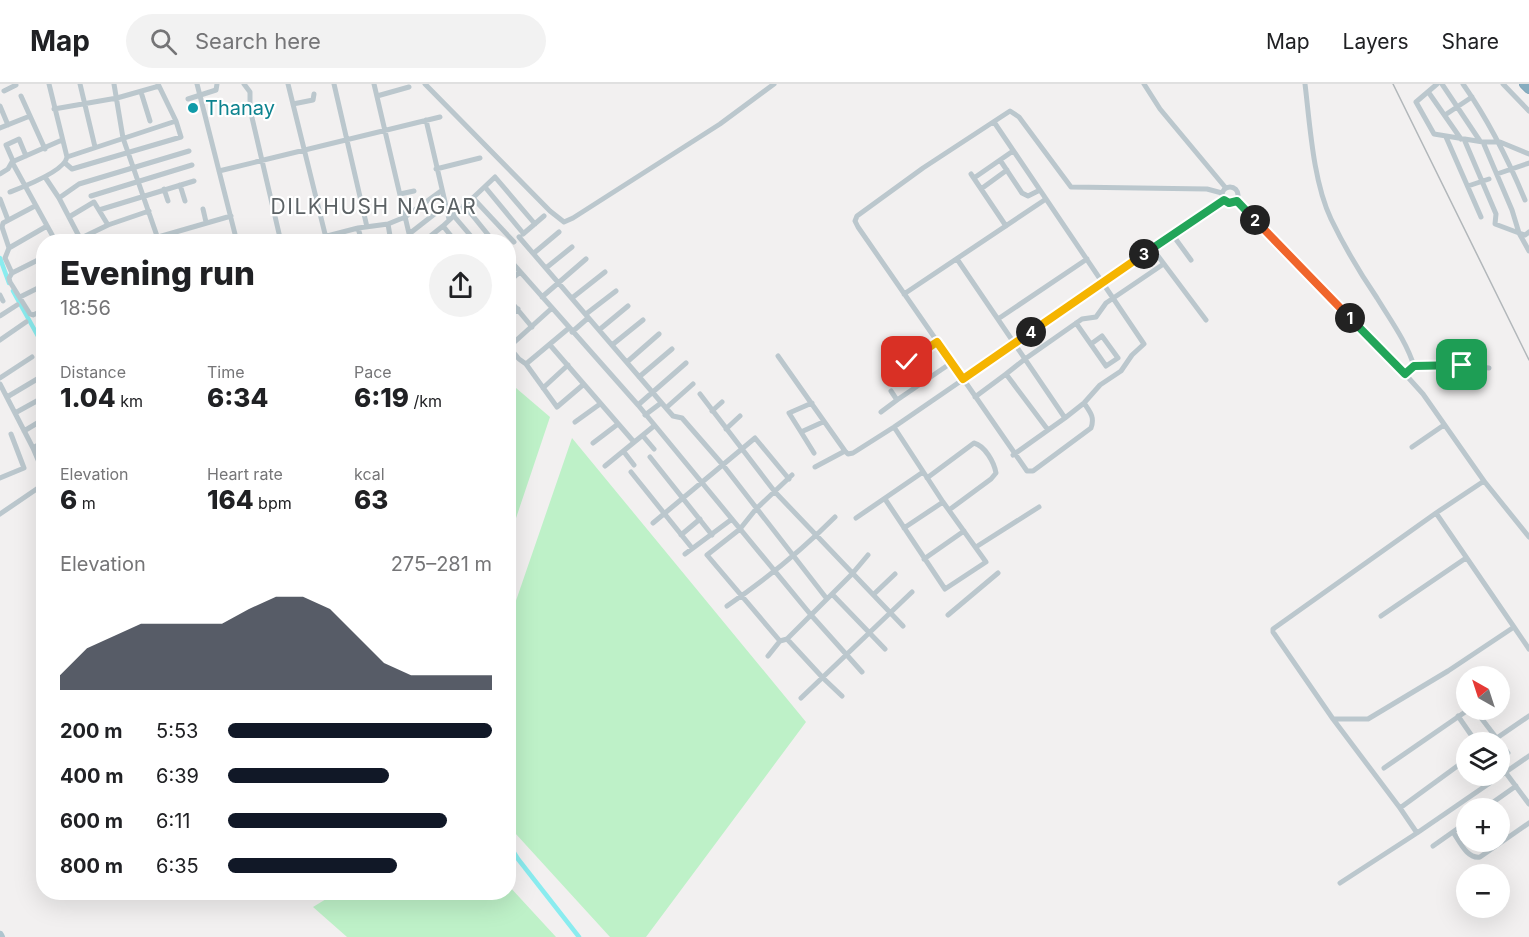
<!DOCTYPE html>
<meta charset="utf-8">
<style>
:root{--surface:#fff;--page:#f2f2f2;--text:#202124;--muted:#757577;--line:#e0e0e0;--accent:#111827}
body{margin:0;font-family:Inter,sans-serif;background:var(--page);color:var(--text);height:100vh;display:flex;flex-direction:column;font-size:22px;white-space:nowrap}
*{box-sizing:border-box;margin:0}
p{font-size:20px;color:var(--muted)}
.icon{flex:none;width:33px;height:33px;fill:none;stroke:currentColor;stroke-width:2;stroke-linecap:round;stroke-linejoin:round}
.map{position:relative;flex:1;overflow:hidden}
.details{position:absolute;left:36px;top:150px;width:480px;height:666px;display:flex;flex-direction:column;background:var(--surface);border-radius:24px;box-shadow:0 6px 24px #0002}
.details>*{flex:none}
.needle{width:39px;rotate:321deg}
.tools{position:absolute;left:1456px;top:582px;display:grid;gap:12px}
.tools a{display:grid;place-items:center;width:54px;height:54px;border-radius:50%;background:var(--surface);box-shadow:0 6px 24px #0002;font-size:30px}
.pin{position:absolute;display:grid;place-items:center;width:51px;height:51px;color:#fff;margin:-26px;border-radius:12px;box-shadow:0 3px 9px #0006}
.km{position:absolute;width:30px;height:30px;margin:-15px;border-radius:50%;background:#222;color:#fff;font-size:16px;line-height:30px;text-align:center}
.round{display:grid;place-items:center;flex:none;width:63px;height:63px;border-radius:32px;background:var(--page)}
.overview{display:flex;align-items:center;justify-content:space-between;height:102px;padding:0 24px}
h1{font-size:33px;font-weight:800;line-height:45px}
.stats{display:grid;grid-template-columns:repeat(3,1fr);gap:9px;height:102px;padding:6px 24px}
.stats div{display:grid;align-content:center}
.stats b{font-size:26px;font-weight:800}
.stats small{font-size:16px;font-weight:400}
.stats p{font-size:16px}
.chart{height:168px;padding:12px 24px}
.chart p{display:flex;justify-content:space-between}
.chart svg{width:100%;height:108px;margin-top:6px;fill:var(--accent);opacity:.7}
ul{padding:0 24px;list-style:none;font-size:20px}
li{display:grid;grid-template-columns:96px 72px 1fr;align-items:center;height:45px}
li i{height:15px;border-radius:8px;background:var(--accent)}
header{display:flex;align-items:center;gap:36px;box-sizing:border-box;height:84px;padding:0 30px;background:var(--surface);border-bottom:2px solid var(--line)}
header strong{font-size:28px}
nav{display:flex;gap:33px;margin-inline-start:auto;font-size:21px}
.search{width:420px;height:54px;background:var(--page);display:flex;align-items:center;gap:15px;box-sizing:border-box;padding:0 21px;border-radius:33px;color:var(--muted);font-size:22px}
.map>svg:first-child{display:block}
.green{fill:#bef1c8}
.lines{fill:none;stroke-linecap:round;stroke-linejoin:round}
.canal{stroke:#8aecef;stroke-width:4.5}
.highway-casing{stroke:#7298ac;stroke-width:10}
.street{stroke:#bbc7cd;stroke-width:5}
.primary{stroke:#afc5cf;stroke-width:8}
.highway{stroke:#86adc0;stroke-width:9}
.rail{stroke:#b2b7ba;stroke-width:1.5}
.split-1-casing{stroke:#fff;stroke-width:12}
.split-2-casing{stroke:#fff;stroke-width:12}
.split-3-casing{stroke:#fff;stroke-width:12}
.split-4-casing{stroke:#fff;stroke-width:12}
.split-5-casing{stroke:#fff;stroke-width:12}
.split-1{stroke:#22a559;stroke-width:8}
.split-2{stroke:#f0652b;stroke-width:8}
.split-3{stroke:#22a559;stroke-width:8}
.split-4{stroke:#f5b400;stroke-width:8}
.split-5{stroke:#f5b400;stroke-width:8}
.culture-dot{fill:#0f9aa8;stroke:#fff;stroke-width:2}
.labels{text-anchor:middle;stroke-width:4.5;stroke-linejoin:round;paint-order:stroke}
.culture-label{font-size:20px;fill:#0d838f;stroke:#fff;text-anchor:start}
.neighbourhood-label{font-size:21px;letter-spacing:1.5px;fill:#5c6265;stroke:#fff}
</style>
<header>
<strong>Map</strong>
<div class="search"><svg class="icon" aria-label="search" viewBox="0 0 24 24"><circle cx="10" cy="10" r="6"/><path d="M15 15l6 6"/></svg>Search here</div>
<nav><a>Map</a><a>Layers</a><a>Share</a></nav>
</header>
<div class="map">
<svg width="1529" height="853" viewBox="0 0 1529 853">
<rect width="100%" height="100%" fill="#f2f0f0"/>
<path class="green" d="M 509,298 L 550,333 L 509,455 Z
M 572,354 L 806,638 L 646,853 L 610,853 L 515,749 L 509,745 L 509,537 Z
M 509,802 L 556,853 L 347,853 L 313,823 L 336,809 L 508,808 Z"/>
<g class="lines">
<path class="canal" d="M 0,174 L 9,199
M 13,207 L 44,263
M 508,759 L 518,775 L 579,853"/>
<g class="highway-casing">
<path id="highway" d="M 1524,0 L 1529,5"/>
</g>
<path class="street" d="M 49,0 L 67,73
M 80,0 L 95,63
M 114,0 L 123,54 L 157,152
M 158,0 L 176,37
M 197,0 L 237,158
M 244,0 L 250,8 L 250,25 L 281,158
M 288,0 L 327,158
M 334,0 L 367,143
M 374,0 L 411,158
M 425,0 L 550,127 L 564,138 L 573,134 L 720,40 L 774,0
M 1144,0 L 1160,25 L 1225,103
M 1305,0 C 1310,41 1313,97 1331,135 C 1344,162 1360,189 1377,214 C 1391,237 1406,257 1414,282 L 1405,290 L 1423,310 L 1484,397
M 1437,0 L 1416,18 L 1434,50 L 1483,58 L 1500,58 L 1529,70
M 1442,0 L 1480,57
M 1463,0 C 1489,37 1508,75 1525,116
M 1503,0 L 1529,27
M 4,7 L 16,1
M 141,8 L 150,37
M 1429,9 L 1461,55
M 21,12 L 45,65
M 377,12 L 409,3
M 188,15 L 216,6 L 217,0
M 293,20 L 313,16 L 314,10
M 0,22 L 8,41
M 54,25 L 117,14 L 159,2
M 1445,31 L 1472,13
M 426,36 L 449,135
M 994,38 L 1144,260 L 1132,271 L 1121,287 L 1100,301 L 1084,319 L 1065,334
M 0,44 L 30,32
M 1446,53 L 1481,133
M 1464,55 L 1496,130 L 1495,140 L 1519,149 L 1529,167
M 1483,58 L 1512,126 L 1519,149 L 1525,151 L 1529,148
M 1000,76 L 1022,109 L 1028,112 L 1040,106
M 13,77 L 6,61 L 19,55 L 26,72
M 12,78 L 56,158
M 436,85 L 480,74
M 219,87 L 440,33
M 0,90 L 8,85 L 12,78 L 62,56
M 971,90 L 1006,142
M 1497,90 L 1529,79
M 45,93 L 59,114 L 82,158
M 974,94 L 1013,67
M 180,101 L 185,117
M 1468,102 L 1489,95
M1222 111a8 8 0 1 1 16 0a8 8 0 1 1-16 0Z
M 485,103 L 523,149
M 164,105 L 168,117
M 981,105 L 1007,86
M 10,108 C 23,103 65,87 67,73 L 176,37 L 181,53 L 72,85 L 65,79
M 400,110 L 414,107
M 91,112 L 192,81
M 59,114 L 79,100 L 189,67
M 473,114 L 514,158
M 0,115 L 8,136
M 1237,117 L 1405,290
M 464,121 L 494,158
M 203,125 L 206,138
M 99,126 L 194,97
M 453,131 L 476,158
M 69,133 L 94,118 L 108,141
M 388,140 L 391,158
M 443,142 L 456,158
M 358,144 L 362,158
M 409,150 L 446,121
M 523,150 L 544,132
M 1172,150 L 1191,176
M 519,153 L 666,324 L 673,332 L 682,334 L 723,381 L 827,515
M 73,158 L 108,141 L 149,127
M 118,158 L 121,156
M 141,158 L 231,132
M 304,158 L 358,144 L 388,140 L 405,133 L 441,107
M 423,158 L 443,142 L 495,93 L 535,140
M 9,164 L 2,143 L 3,139 L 35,122
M 1152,164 L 1206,236
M 534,169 L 559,148
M 508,174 L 638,321 L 811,531 L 862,588
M 957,175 L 1065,334 L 1013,371
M 546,184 L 572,163
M 12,189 L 44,173
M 508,198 L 520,188
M 904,210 L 1046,115
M 0,211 L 3,217
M 20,213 L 44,201
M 542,213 L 586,175
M 508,214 L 532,243
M 572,214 L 605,188
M 552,224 L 509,263 L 519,275 L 526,280 L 569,244
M 44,226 L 33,231 L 30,230 L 10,198 L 9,194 L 12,189 L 5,174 L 9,164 L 47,142
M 586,230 L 616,207
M 0,232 L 17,221
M 508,234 L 518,225
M 998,235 L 1087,175
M 1076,239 L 1106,282 L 1118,274 L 1102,252 L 1091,260
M 599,246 L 628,222
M 572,248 L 588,234
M 0,256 L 26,238
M 550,261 L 634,358
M 612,261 L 643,236
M 778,272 L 845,367 L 848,370 L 853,369 L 894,343 L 1224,116
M 627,278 L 659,250
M 907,278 L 937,258
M 526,280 L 557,323 L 584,300
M 1414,282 L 1462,281 L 1489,284
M 639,293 L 672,265
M 0,294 L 32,273
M 0,300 L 33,364 L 44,390
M 543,304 L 568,281
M 891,307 L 897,316 L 951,279
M 700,310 L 775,408 L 903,542
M 7,313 L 44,291
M 975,313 L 1006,290
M 812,319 L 789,329 L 801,348 L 823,338
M 1084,319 C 1090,328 1095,333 1091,344 L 1033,387 L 1027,387 L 858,143 L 855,137 L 857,132 L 923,84 L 1010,27 L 1019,33 L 1071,103 L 1207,105 L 1222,109
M 638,321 L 686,279
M 666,324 L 693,300
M 712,327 L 722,318
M 881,328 L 897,316
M 15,329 L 44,313
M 645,331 L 661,319
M 575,338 L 600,320
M 726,345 L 740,332
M 1048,346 L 1006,290 L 1025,275 L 1082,235 L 1096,233 L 1106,219 L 1162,181
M 24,347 L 44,335
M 801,348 L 814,369
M 643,352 L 654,365
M 593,359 L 618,340
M 1412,363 L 1444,341
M 33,364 L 44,357
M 624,368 L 634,381
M 650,373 L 712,451
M 605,382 L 654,342
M 815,383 L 845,367
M 631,388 L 692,464
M 0,394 L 24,384 L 11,350
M 927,394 L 974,359 C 985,362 994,378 996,389 L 991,395 L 949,426
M 885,415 L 945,505 L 986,478 L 943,418 L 894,343
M 1436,429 L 1484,397 L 1529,453
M 0,430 L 44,400
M 856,434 L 923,388
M 653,439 L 755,354 L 789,395
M 904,444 L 943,418
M 681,451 L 700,435
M 976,463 L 1039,423
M 685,470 L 732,435
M 924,475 L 964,447
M 832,510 L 885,565
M 874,510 L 895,490
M 727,522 C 765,496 802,466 835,433
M 948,531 L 998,489
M 1381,532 L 1466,474
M 787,555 L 823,594 L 842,612
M 780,557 L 707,471 L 740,445 L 756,425 L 792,391
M 768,572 L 780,557 L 787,555 L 852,490 L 868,471
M 801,614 L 912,508
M 1475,626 L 1508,669
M 1458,632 L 1476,658
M 1333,635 L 1273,548 L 1273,545 L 1436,429 L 1514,543
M 1491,658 L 1529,632
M 1384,684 L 1468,626
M 1506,689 L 1529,720
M 1400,724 L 1333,635 L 1368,635 L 1448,587 L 1514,543 L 1529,565
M 1485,724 L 1516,702
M 1453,748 C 1460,758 1467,775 1480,773 L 1529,739
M 1417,749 L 1400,724 L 1467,675
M 1433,762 L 1467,738
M 1340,799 L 1417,749 L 1529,672"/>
<path class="primary" d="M 0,851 L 1,853"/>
<use href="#highway" class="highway"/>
<path class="rail" d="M 1393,0 L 1529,276"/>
</g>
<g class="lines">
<g class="split-1-casing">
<path id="split-1" d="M 1350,234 L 1405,290 L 1414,282 L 1462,281"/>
</g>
<g class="split-2-casing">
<path id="split-2" d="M 1255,136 L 1350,234"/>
</g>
<g class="split-3-casing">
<path id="split-3" d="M 1144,170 L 1224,116 L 1229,119 L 1237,117 L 1255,136"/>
</g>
<g class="split-4-casing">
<path id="split-4" d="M 1031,248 L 1144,170"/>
</g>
<g class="split-5-casing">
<path id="split-5" d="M 907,278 L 937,258 L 963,295 L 1031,248"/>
</g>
<use href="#split-1" class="split-1"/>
<use href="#split-2" class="split-2"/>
<use href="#split-3" class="split-3"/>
<use href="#split-4" class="split-4"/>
<use href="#split-5" class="split-5"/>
</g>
<circle class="culture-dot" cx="193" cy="24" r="6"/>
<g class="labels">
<g class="culture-label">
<text x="205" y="31">Thanay</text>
</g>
<g class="neighbourhood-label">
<text x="374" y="130">DILKHUSH NAGAR</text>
</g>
</g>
</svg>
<div class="tools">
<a><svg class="needle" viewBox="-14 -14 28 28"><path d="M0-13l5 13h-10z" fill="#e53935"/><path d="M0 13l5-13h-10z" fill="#757577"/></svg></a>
<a><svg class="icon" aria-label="layers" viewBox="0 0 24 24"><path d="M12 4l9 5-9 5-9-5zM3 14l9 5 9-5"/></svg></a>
<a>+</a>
<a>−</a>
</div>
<div class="pin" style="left:1462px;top:281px;background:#1e9e55"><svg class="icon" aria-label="arrive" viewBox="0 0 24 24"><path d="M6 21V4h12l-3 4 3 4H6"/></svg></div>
<div class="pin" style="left:907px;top:278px;background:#d93025"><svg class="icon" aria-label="check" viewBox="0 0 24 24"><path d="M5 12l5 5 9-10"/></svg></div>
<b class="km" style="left:1350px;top:234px">1</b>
<b class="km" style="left:1255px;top:136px">2</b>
<b class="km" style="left:1144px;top:170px">3</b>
<b class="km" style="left:1031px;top:248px">4</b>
<section class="details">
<div class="overview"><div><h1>Evening run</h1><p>18:56</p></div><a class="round"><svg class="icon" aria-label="share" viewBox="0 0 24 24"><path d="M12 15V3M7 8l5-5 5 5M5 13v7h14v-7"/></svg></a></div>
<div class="stats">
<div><p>Distance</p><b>1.04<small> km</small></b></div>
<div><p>Time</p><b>6:34</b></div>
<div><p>Pace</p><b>6:19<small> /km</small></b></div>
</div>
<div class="stats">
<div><p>Elevation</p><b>6<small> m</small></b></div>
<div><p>Heart rate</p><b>164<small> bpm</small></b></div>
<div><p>kcal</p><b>63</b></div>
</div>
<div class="chart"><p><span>Elevation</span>275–281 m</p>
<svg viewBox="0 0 160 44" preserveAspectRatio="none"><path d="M0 44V38L10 27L20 22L30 17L40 17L50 17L60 17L70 11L80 6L90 6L100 11L110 22L120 33L130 38L140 38L150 38L160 38V44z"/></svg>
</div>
<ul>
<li><b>200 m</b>5:53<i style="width:100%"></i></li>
<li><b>400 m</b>6:39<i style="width:61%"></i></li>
<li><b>600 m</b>6:11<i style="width:83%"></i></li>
<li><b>800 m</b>6:35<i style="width:64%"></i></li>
</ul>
</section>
</div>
